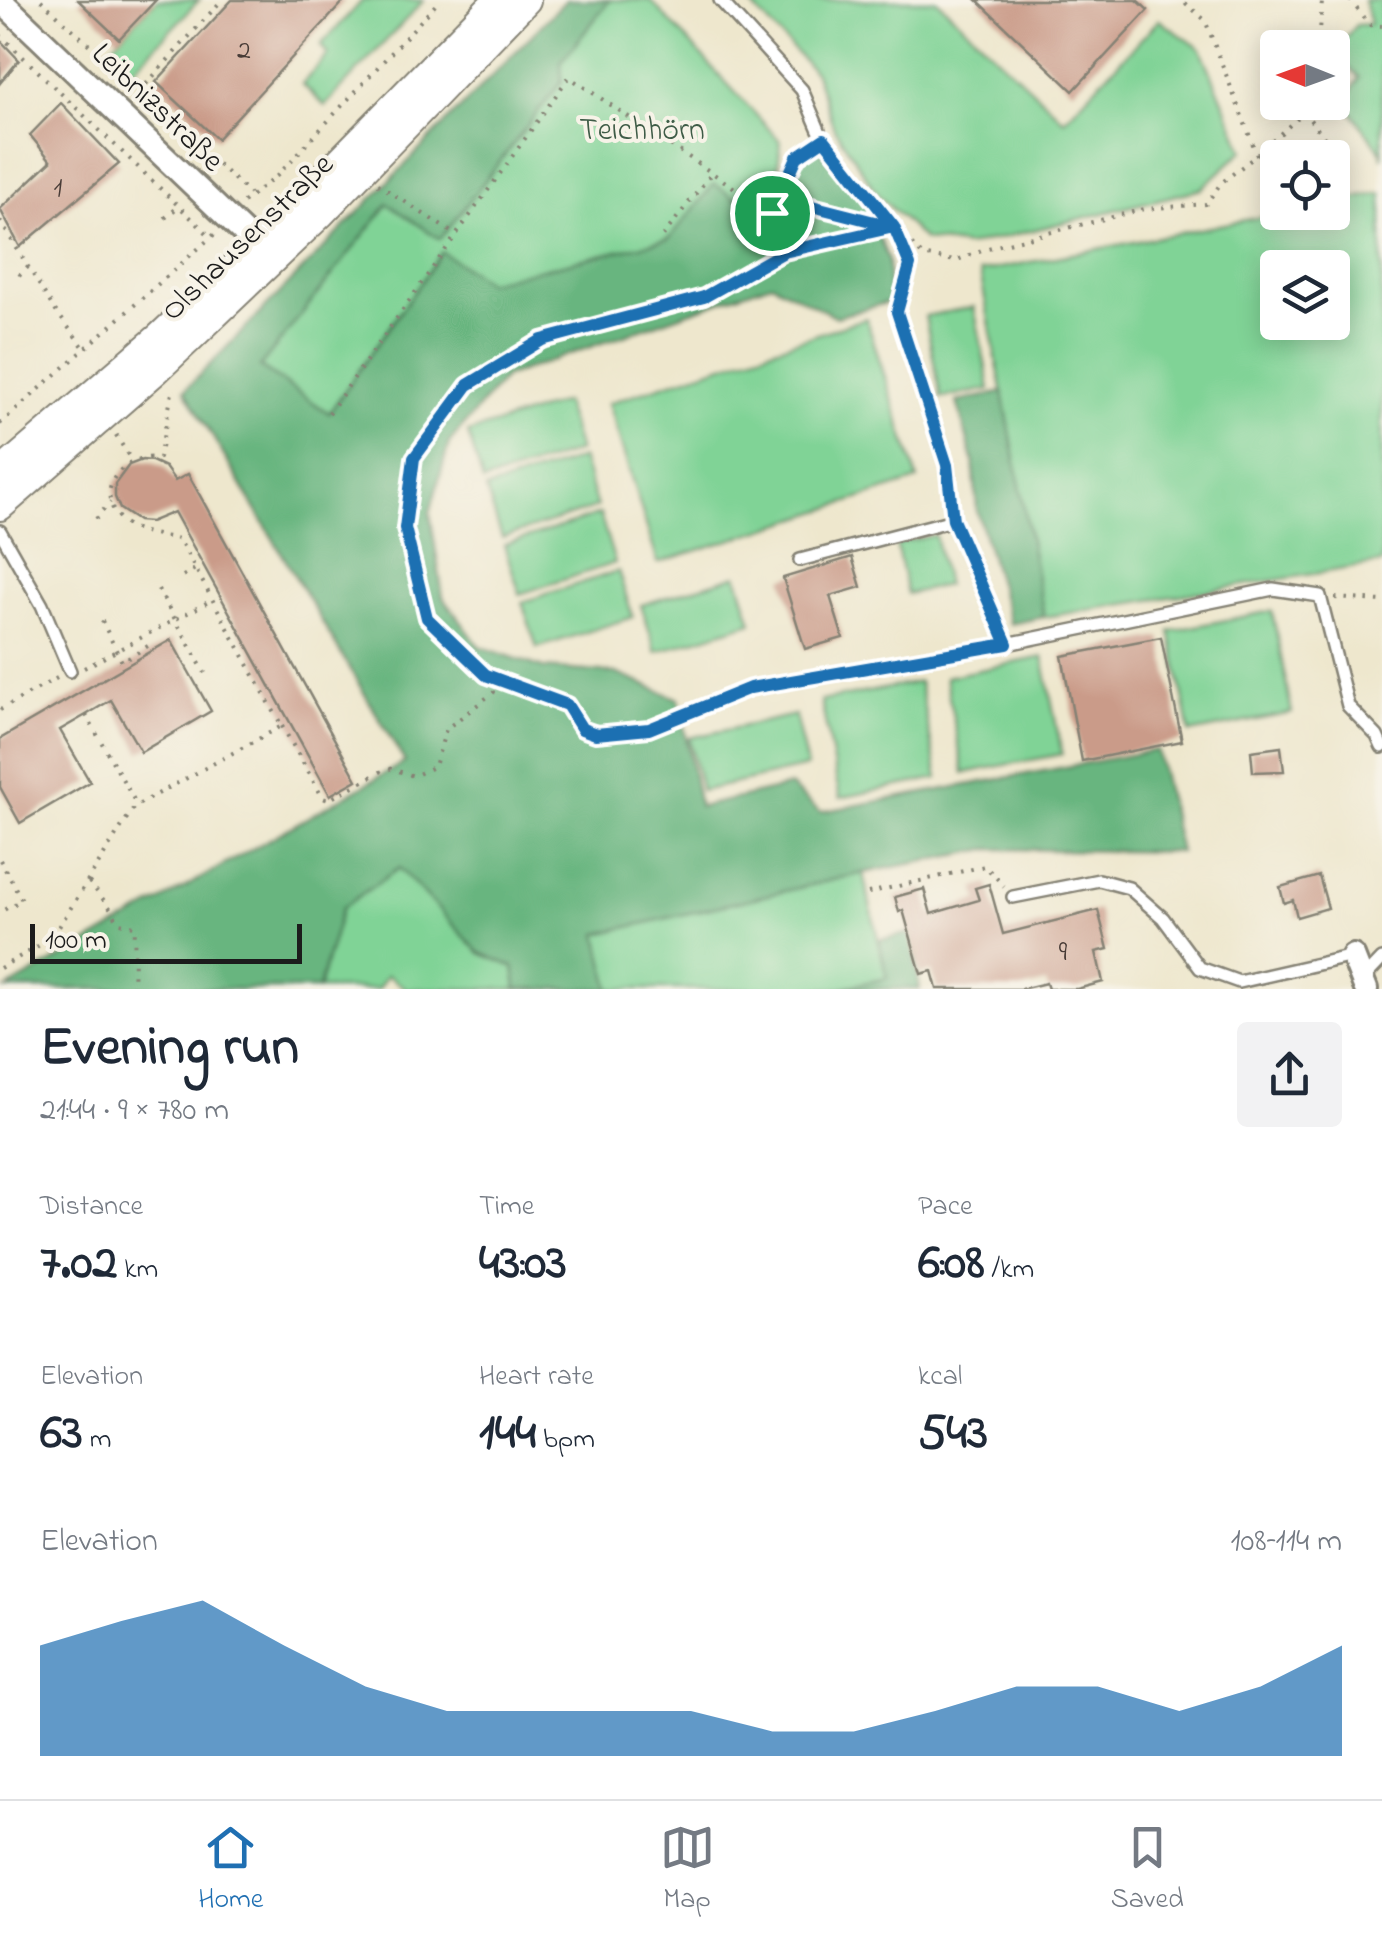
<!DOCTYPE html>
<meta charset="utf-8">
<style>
:root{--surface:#fff;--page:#f2f2f3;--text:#1f2937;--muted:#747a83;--line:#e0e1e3;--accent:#1f6fb2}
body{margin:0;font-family:"Indie Flower",sans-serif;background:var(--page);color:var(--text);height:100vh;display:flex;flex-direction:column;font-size:38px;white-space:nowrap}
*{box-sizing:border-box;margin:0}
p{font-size:32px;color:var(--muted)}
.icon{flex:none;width:55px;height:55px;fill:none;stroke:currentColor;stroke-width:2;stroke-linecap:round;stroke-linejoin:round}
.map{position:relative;height:989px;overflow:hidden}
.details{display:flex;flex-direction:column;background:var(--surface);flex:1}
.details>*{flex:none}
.needle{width:65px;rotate:271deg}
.fabs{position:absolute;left:1260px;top:30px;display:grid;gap:20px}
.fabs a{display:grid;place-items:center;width:90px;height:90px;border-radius:10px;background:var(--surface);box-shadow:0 5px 25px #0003;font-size:50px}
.scale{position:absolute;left:30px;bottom:25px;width:272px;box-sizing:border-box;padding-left:10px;border:5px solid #1c1c1c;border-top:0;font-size:28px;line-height:35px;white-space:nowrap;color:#1c1c1c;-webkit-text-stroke:8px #f7f3e8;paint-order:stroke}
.pin{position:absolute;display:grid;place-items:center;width:85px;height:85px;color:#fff;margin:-42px;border:5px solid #fff;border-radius:50%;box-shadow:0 2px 10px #0007}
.round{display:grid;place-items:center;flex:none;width:105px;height:105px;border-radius:10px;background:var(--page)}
.head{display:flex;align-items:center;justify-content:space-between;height:170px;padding:0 40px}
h1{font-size:55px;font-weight:800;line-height:75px}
.metrics{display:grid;grid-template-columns:repeat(3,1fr);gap:15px;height:170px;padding:10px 40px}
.metrics div{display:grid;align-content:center}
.metrics b{font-size:50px;font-weight:800}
.metrics small{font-size:28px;font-weight:400}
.metrics p{font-size:28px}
.chart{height:280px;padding:20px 40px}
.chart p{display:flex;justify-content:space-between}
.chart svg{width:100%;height:180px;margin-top:10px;fill:var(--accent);opacity:.7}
.dock{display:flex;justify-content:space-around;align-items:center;height:140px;border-top:2px solid var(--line);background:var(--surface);font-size:28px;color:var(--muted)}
.dock a{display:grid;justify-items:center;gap:5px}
.dock .on{color:var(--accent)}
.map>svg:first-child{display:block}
.green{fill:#80d396;stroke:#4e7859;stroke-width:2.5;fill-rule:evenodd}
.forest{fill:#68b57f;stroke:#42684e;stroke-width:2.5}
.building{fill:#ca9b89}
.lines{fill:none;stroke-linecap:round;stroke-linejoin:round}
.service-casing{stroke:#858274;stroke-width:16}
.minor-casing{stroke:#858274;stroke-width:28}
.tertiary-casing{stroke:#858274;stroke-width:32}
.path{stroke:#858274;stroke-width:4;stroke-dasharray:2.5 8;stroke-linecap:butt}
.service{stroke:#fff;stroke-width:11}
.minor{stroke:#fff;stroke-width:22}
.tertiary{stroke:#fff;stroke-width:28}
.route-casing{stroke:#fff;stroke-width:20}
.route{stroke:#1f6fb2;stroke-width:12}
.labels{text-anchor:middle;stroke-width:8;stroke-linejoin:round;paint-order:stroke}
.number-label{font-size:28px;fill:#483c37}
.street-label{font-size:32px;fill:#1c1c1c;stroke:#f7f3e8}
.park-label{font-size:32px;fill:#3f5c47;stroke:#f7f3e8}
</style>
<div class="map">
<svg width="1382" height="989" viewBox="0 0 1382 989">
<rect width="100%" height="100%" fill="#f7f3e8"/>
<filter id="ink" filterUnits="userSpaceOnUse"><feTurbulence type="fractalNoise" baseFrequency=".01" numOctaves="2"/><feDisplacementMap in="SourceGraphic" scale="20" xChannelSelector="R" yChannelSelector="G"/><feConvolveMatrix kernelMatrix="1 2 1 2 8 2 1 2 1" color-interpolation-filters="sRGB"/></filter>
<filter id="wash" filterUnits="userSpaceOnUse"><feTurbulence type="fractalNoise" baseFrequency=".0048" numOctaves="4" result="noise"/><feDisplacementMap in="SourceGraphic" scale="40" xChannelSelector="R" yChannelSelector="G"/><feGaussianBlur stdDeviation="2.25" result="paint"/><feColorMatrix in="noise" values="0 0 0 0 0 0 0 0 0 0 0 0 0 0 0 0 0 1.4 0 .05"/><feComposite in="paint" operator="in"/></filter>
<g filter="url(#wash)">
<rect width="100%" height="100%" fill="#eee7cd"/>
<path class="green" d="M 156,0 L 199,0 L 129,74 L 107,51 Z
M 363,0 L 424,0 L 325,106 L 302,84 L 328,55 L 321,45 Z
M 610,0 L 650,0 L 781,142 L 772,213 L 767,220 L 714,184 L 669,239 L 487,282 L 442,253 L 329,413 L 259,366 L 389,203 L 440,239 L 561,62 Z
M 747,0 L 937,0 L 1064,120 L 1159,20 L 1201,49 L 1244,150 L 1201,189 L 968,246 L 924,240 L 879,196 L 834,128 L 815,73 Z
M 1364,0 L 1382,0 L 1382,158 L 1381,152 L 1345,103 L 1359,77 L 1333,52 L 1356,25 L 1370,24 Z
M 1382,193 L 1382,563 L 1044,617 L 980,272 L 1281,213 L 1332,212 L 1333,202 ZM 1278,268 L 1332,268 L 1332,322 L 1278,322 Z
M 974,307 L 990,389 L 941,398 L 925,316 Z
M 866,318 L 918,480 L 658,563 L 608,403 Z
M 564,402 L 579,451 L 483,482 L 468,433 Z
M 582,458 L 597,507 L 502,538 L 486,489 Z
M 600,514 L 615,563 L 520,594 L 504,545 Z
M 935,535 L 946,585 L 907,594 L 896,544 Z
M 618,571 L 633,617 L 537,648 L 522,602 Z
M 737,575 L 752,622 L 656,652 L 641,605 Z
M 1272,611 L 1292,713 L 1190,733 L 1170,631 Z
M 1043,657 L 1062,754 L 964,773 L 945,677 Z
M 919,682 L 938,778 L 840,798 L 821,701 Z
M 795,715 L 807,767 L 701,791 L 689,738 Z
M 399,868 L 480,953 L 515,967 L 517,989 L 407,989 L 387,975 L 378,989 L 318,989 L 342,908 Z
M 863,873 L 887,978 L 837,989 L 610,989 L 597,934 Z"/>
<path class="forest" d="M 566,0 L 610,0 L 561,62 L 562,81 L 440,239 L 388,204 L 260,367 L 329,413 L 442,252 L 487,282 L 669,239 L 714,184 L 767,220 L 797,157 L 817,148 L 865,199 L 888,260 L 889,302 L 836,317 L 771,283 L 505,377 L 449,443 L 430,513 L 443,597 L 479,646 L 543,668 L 616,673 L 679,699 L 699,807 L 790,786 L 820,812 L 1157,750 L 1180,852 L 988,849 L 863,873 L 598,934 L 610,989 L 517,989 L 514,967 L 480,953 L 399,868 L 342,908 L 318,989 L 6,989 L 405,762 L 185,390 Z
M 1003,392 L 1044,617 L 1010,624 L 977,511 L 973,460 L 957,402 Z
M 911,933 L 920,989 L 837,989 L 887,978 L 879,940 Z"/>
<g id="blocks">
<path class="building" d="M 78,0 L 156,0 L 119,39 Z
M 232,0 L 345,0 L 217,139 L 156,82 Z
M 977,0 L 1137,0 L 1148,10 L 1073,91 Z
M 0,40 L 19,60 L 0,83 Z
M 61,103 L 119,164 L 20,247 L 0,209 L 51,161 L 30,135 Z
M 142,460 L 152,461 L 165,467 L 175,481 L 188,474 L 357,780 L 330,795 L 174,512 L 150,522 L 138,521 L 120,509 L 115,497 L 115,484 L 129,465 Z
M 852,557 L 861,587 L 830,596 L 843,638 L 805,649 L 783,578 Z
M 1161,637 L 1182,741 L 1082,761 L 1062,656 Z
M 171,640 L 211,711 L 141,752 L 111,700 L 86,715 L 60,730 L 90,782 L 20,823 L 0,787 L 0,739 Z
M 1281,747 L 1284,771 L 1253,772 L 1251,751 Z
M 1319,876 L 1328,908 L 1297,917 L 1293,900 L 1284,903 L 1280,887 Z
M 989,884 L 1003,934 L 1098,910 L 1108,949 L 1096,952 L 1103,982 L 1077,989 L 1048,989 L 1046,983 L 1021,989 L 937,989 L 932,971 L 921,974 L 903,910 L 899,912 L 895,897 L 924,889 L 931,914 L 979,900 L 975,888 Z"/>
</g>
</g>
<g filter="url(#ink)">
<use href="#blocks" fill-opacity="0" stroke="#858274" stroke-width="2.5"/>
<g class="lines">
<g class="service-casing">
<path id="service" d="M 720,0 L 802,90 L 819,130
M 0,531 L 42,605 L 70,671
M 800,560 L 953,520 L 1007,644 L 1273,589 L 1320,596 L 1348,706 L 1377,736 L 1382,747
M 887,665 L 1007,644
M 1013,897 L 1099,880 L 1129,888 L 1163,918 L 1200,968 L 1239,982 L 1353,956
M 1362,980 L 1382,959"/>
</g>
<g class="minor-casing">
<path id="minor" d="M 0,0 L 269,257
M 1353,956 L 1366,989"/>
</g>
<g class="tertiary-casing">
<path id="tertiary" d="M 0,474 L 159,338 L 257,246 L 498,0
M 0,506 L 156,370 L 321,213 L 526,0"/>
</g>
<path class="path" d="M 41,0 L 250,194
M 1350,0 L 1370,25 L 1382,26
M 0,35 L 210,236
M 1319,48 L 1322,0
M 139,92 L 222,0
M 1304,112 L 1310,102
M 826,143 L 894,227 L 910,265 L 897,312 L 947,465 L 951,507
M 1257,155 L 1304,112 L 1342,160 L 1344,181
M 378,184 L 454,234
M 243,202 L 278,175 L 440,0
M 772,213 L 797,157 L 817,144
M 165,218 L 179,206
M 0,221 L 54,309 L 86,350
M 663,236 L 711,174
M 19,276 L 28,267
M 329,413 L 569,77 L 772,213 L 804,204 L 894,227 L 922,255 L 955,261 L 984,249 L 1144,209 L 1206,204 L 1221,183 L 1257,155 L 1205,20 L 1182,0
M 0,424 L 217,232
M 116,435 L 131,460
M 96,519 L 110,502
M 183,576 L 195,569
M 158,589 L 205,673
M 1335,598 L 1382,601
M 102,621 L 122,662 L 148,646 L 151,652
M 876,667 L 750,688 L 649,729 L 597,735 L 581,729 L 567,705 L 486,675 L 427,617 L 405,528 L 413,458 L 468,385 L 542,340 L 704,297 L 783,251 L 890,228
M 84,668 L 212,600
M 0,710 L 57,678
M 86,715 L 137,805
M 282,726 L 323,798 L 328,800 L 388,768 L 414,776 L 435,766 L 446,729 L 494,692 L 487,676
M 0,860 L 22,900 L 0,912
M 89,882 L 111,909 L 119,923 L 135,926 L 133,989
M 868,893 L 985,866 L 1004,886
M 0,968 L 52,938 L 134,807 L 282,726 L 179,539 C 160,535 132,533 119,518 C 93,487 125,453 159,458 L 173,388"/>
<use href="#service" class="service"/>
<use href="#minor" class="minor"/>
<use href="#tertiary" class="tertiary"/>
</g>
</g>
<g class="lines" filter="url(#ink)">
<g class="route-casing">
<path id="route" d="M 772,213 L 804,204 L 894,227 L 784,252 L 704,297 L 542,340 L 468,385 L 414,458 L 405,528 L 427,618 L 486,675 L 567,705 L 582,729 L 596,734 L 649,729 L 750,688 L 1007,644 L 953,520 L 947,465 L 897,312 L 910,265 L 894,227 L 824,139 L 797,157 L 772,213"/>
</g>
<use href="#route" class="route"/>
</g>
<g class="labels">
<g class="number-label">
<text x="244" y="58">2</text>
<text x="58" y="196">1</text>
<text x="1063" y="960">9</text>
</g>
<g class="street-label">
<text transform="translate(159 106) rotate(44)" y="11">Leibnizstraße</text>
<text transform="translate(246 236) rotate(-44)" y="11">Olshausenstraße</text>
</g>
<g class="park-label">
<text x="642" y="139">Teichhörn</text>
</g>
</g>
</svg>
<div class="fabs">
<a><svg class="needle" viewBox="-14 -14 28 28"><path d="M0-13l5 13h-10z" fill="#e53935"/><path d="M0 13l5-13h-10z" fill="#747a83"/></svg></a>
<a><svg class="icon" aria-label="locate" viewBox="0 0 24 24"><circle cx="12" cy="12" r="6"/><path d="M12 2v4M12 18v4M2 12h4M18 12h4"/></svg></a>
<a><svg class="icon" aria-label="layers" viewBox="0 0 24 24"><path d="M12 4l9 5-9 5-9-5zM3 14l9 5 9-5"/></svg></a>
</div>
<div class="scale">100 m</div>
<div class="pin" style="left:772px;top:213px;background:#1e9e55"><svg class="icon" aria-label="arrive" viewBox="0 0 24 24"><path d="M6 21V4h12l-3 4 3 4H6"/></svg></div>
</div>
<section class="details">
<div class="head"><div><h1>Evening run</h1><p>21:44 · 9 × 780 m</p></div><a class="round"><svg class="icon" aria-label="share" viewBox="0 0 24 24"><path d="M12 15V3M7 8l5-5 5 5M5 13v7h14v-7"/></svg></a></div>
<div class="metrics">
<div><p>Distance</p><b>7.02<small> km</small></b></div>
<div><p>Time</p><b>43:03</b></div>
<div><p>Pace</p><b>6:08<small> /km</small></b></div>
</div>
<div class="metrics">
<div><p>Elevation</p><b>63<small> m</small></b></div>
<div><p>Heart rate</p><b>144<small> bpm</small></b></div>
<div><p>kcal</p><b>543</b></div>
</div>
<div class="chart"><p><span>Elevation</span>108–114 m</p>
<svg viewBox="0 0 160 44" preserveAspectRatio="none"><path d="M0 44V17L10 11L20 6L30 17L40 27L50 33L60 33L70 33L80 33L90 38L100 38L110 33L120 27L130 27L140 33L150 27L160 17V44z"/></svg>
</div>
</section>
<nav class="dock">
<a class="on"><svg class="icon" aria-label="home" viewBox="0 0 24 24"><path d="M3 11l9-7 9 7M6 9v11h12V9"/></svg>Home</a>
<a><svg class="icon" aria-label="map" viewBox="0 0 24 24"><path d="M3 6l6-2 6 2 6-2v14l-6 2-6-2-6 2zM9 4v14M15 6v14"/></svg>Map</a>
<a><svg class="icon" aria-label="saved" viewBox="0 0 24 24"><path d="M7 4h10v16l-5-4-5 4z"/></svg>Saved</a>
</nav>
